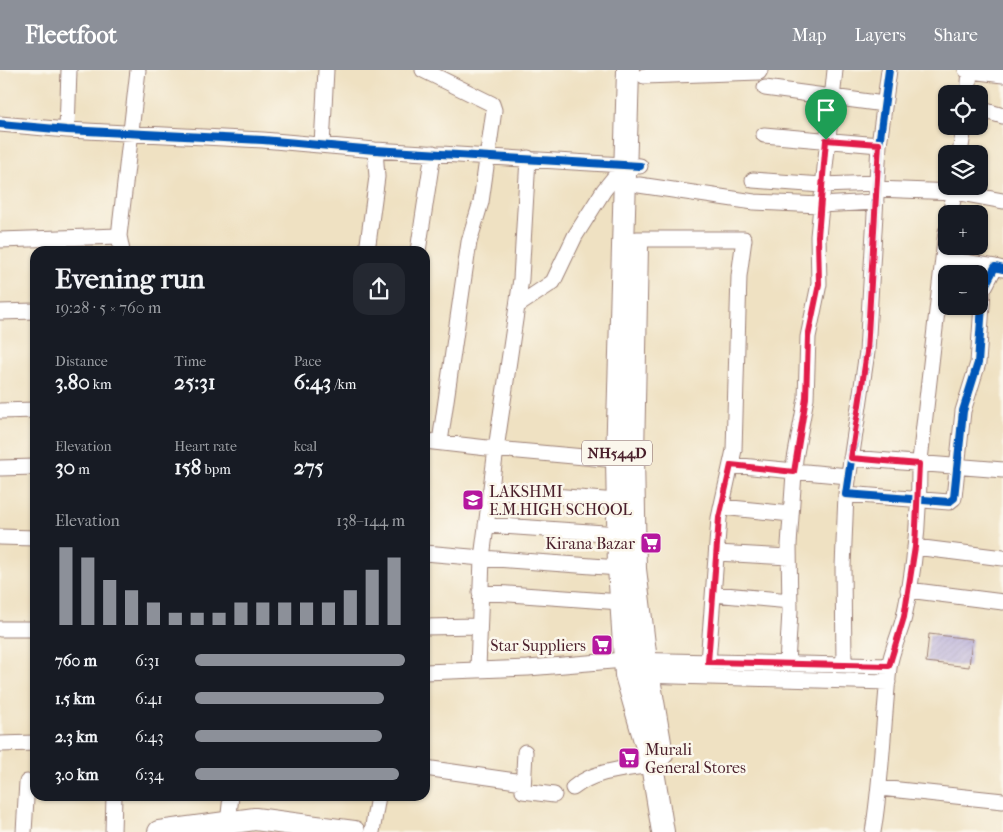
<!DOCTYPE html>
<meta charset="utf-8">
<style>
:root{--surface:#171b24;--page:#242831;--text:#f1f3f6;--muted:#9ea1a6;--accent:#8c9099}
body{margin:0;font-family:"IM FELL French Canon",serif;background:var(--page);color:var(--text);height:100vh;display:flex;flex-direction:column;font-size:19px;white-space:nowrap}
*{box-sizing:border-box;margin:0}
p{font-size:16px;color:var(--muted)}
.icon{flex:none;width:28px;height:28px;fill:none;stroke:currentColor;stroke-width:2;stroke-linecap:round;stroke-linejoin:round}
.map{position:relative;flex:1;overflow:hidden}
.sheet{position:absolute;left:30px;top:176px;width:400px;height:555px;display:flex;flex-direction:column;background:var(--surface);border-radius:15px;box-shadow:0 1px 4px #0004}
.sheet>*{flex:none}
.tools{position:absolute;left:938px;top:15px;display:grid;gap:10px}
.tools a{display:grid;place-items:center;width:50px;height:50px;border-radius:10px;background:var(--surface);box-shadow:0 1px 4px #0004;font-size:25px}
.pin{position:absolute;display:grid;place-items:center;width:42px;height:42px;color:#fff;margin:-51px -21px;border-radius:50% 50% 50% 0;rotate:-45deg;box-shadow:0 0 5px #0007}
.pin .icon{rotate:45deg}
.round{display:grid;place-items:center;flex:none;width:52px;height:52px;border-radius:15px;background:var(--page)}
.overview{display:flex;align-items:center;justify-content:space-between;height:85px;padding:0 25px}
h1{font-size:28px;font-weight:700;line-height:38px}
.metrics{display:grid;grid-template-columns:repeat(3,1fr);gap:8px;height:85px;padding:5px 25px}
.metrics div{display:grid;align-content:center}
.metrics b{font-size:21px;font-weight:700}
.metrics small{font-size:14px;font-weight:400}
.metrics p{font-size:14px}
.chart{height:140px;padding:10px 25px}
.chart p{display:flex;justify-content:space-between}
.chart svg{width:100%;height:90px;margin-top:5px;stroke:var(--accent);stroke-width:6}
ul{padding:0 25px;list-style:none;font-size:16px}
li{display:grid;grid-template-columns:80px 60px 1fr;align-items:center;height:38px}
li i{height:12px;border-radius:6px;background:var(--accent)}
header{display:flex;align-items:center;gap:30px;box-sizing:border-box;height:70px;padding:0 25px;background:var(--accent);color:#fff}
header strong{font-size:24px}
nav{display:flex;gap:28px;margin-inline-start:auto;font-size:18px}
.map>svg:first-child{display:block}
.building{fill:url(#building-hatch)}
.lines{fill:none;stroke-linecap:round;stroke-linejoin:round}
.minor-casing{stroke:#9c8076;stroke-width:17}
.highway-casing{stroke:#9c8076;stroke-width:24}
.minor{stroke:#fff;stroke-width:15}
.highway{stroke:#fff;stroke-width:22}
.cycleway-casing{stroke:#fbf7ec;stroke-width:11}
.cycleway{stroke:#0057b8;stroke-width:8}
.route-casing{stroke:#fff;stroke-width:10}
.route{stroke:#e11d48;stroke-width:6}
.labels{text-anchor:middle;stroke-width:5;stroke-linejoin:round;paint-order:stroke}
.shield{fill:#fbf7ec;stroke:#7f6065;stroke-width:1}
.shield-label{font-size:15px;font-weight:bold;fill:#4a1f2b}
.poi-label{font-size:16px;fill:#4a1f2b;stroke:#fbf7ec;text-anchor:start}
</style>
<header>
<strong>Fleetfoot</strong>
<nav><a>Map</a><a>Layers</a><a>Share</a></nav>
</header>
<div class="map">
<svg width="1003" height="762" viewBox="0 0 1003 762">
<defs>
<pattern id="building-hatch" width="6" height="6" patternUnits="userSpaceOnUse" patternTransform="scale(1.25)"><rect width="6" height="6" fill="#a69bd5"/><path d="M-1 1l2-2M0 6l6-6M5 7l2-2" fill="none" stroke="#897ead"/></pattern>
</defs>
<rect width="100%" height="100%" fill="#fbf7ec"/>
<filter id="ink" filterUnits="userSpaceOnUse"><feTurbulence type="fractalNoise" baseFrequency=".02" numOctaves="2"/><feDisplacementMap in="SourceGraphic" scale="10" xChannelSelector="R" yChannelSelector="G"/><feConvolveMatrix kernelMatrix="1 2 1 2 8 2 1 2 1" color-interpolation-filters="sRGB"/></filter>
<filter id="wash" filterUnits="userSpaceOnUse"><feTurbulence type="fractalNoise" baseFrequency=".0096" numOctaves="4" result="noise"/><feDisplacementMap in="SourceGraphic" scale="20" xChannelSelector="R" yChannelSelector="G"/><feGaussianBlur stdDeviation="1.12" result="paint"/><feColorMatrix in="noise" values="0 0 0 0 0 0 0 0 0 0 0 0 0 0 0 0 0 1.4 0 .05"/><feComposite in="paint" operator="in"/></filter>
<g filter="url(#wash)">
<rect width="100%" height="100%" fill="#efe1c2"/>
<g id="blocks">
<path class="building" d="M 929,564 L 972,569 L 969,597 L 926,592 Z"/>
</g>
</g>
<g filter="url(#ink)">
<use href="#blocks" fill-opacity="0" stroke="#9c8076" stroke-width="1"/>
<g class="lines">
<g class="minor-casing">
<path id="minor" d="M 423,0 L 492,34 L 494,40 L 481,132 L 469,172 L 440,372
M 889,0 L 879,75 L 867,282 L 846,424 L 949,432 L 954,428 L 963,341 L 978,293 L 983,220 L 995,197 L 1003,199
M 966,0 L 970,1 L 968,24
M 970,1 L 1003,5
M 644,6 L 759,2 L 760,0
M 765,18 L 884,34
M 979,39 L 1003,46
M 0,54 L 67,60 L 263,70 L 375,80 L 640,96
M 67,60 L 69,0
M 764,65 L 879,75
M 322,75 L 326,0
M 960,84 L 964,56
M 528,88 L 521,209 L 496,379 L 617,390
M 753,110 L 822,115 L 877,113
M 639,115 L 754,132 L 820,135 L 876,132
M 876,119 L 955,122 L 1003,131
M 950,144 L 956,116
M 637,169 L 744,169 L 739,206 L 734,380 L 719,448 L 708,592
M 0,170 L 119,166
M 122,181 L 119,166 L 138,0
M 367,181 L 377,107 L 375,80
M 418,181 L 433,83
M 945,189 L 995,197
M 517,236 L 553,212 L 575,166 L 604,120 L 625,94
M 0,242 L 35,241
M 0,341 L 35,340
M 425,371 L 496,379 L 482,488 L 619,498
M 851,388 L 1003,400
M 731,395 L 848,406
M 0,398 L 35,397
M 490,421 L 617,431
M 721,437 L 791,444
M 486,455 L 619,464
M 0,467 L 35,468
M 915,477 L 1003,488
M 425,483 L 482,488 L 478,599
M 717,483 L 789,487
M 908,520 L 1003,532
M 480,522 L 621,532
M 714,524 L 790,531
M 425,557 L 478,556
M 0,559 L 35,559
M 787,594 L 790,541 L 789,475 L 795,389 L 806,328 L 808,267 L 819,214 L 818,166 L 835,0
M 844,595 L 843,497 L 846,424
M 425,602 L 528,598 L 624,590 L 889,596
M 640,605 L 888,612
M 0,674 L 35,673
M 525,682 L 523,721 L 554,725
M 425,698 L 523,712
M 573,718 C 595,700 625,699 652,695
M 880,718 L 1003,731
M 24,762 L 27,712
M 113,762 L 114,726
M 227,762 L 231,726
M 372,762 L 378,726
M 873,762 C 882,708 883,653 889,598 C 891,581 900,564 904,547 C 915,499 919,448 919,399 L 946,162"/>
</g>
<g class="highway-casing">
<path id="highway" d="M 628,0 L 617,390 L 619,498 L 626,605 L 652,695 L 663,762
M 637,176 L 633,386 L 635,499 L 646,591 L 662,684
M 159,762 L 255,749 L 354,762"/>
</g>
<use href="#minor" class="minor"/>
<use href="#highway" class="highway"/>
<g class="cycleway-casing">
<path id="cycleway" d="M 889,0 L 879,75 L 867,282 L 846,424 L 949,432 L 954,428 L 963,341 L 978,293 L 983,220 L 995,197 L 1003,199
M 0,54 L 67,60 L 263,70 L 375,80 L 640,96"/>
</g>
<use href="#cycleway" class="cycleway"/>
</g>
</g>
<g class="lines" filter="url(#ink)">
<g class="route-casing">
<path id="route" d="M 826,70 L 879,74 L 867,282 L 851,388 L 919,394 L 915,477 L 904,547 L 889,596 L 708,592 L 719,448 L 731,395 L 794,402 L 806,328 L 808,267 L 819,214 L 818,166 Z"/>
</g>
<use href="#route" class="route"/>
</g>
<defs>
<g id="school-square" transform="scale(1.125)"><rect x="-9" y="-9" width="18" height="18" rx="4" fill="#b5179e" stroke="#fbf7ec"/><path d="M0-5L7-2L0 1L-7-2ZM-4 1L0 2.5L4 1V4Q0 6-4 4Z" fill="#fff"/></g>
<g id="supermarket-square" transform="scale(1.125)"><rect x="-9" y="-9" width="18" height="18" rx="4" fill="#b5179e" stroke="#fbf7ec"/><path d="M-6-5.5h2.5l.6 2H6L4.5 2H-2.5L-4.4-4H-6ZM-1.5 3.2a1.3 1.3 0 1 0 .1 0ZM3 3.2a1.3 1.3 0 1 0 .1 0Z" fill="#fff"/></g>
</defs>
<g fill-rule="evenodd">
<use href="#school-square" x="473" y="430"/>
<use href="#supermarket-square" x="651" y="473"/>
<use href="#supermarket-square" x="602" y="575"/>
<use href="#supermarket-square" x="629" y="688"/>
</g>
<g class="labels">
<rect class="shield" x="582" y="370.5" width="70" height="25" rx="4"/>
<g class="shield-label">
<text x="617" y="388">NH544D</text>
</g>
<g class="poi-label">
<text x="489" y="427">LAKSHMI<tspan x="489" dy="18">E.M.HIGH SCHOOL</tspan></text>
<text x="635" y="479" text-anchor="end">Kirana Bazar</text>
<text x="586" y="581" text-anchor="end">Star Suppliers</text>
<text x="645" y="685">Murali<tspan x="645" dy="18">General Stores</tspan></text>
</g>
</g>
</svg>
<div class="tools">
<a><svg class="icon" aria-label="locate" viewBox="0 0 24 24"><circle cx="12" cy="12" r="6"/><path d="M12 2v4M12 18v4M2 12h4M18 12h4"/></svg></a>
<a><svg class="icon" aria-label="layers" viewBox="0 0 24 24"><path d="M12 4l9 5-9 5-9-5zM3 14l9 5 9-5"/></svg></a>
<a>+</a>
<a>−</a>
</div>
<div class="pin" style="left:826px;top:70px;background:#1e9e55"><svg class="icon" aria-label="arrive" viewBox="0 0 24 24"><path d="M6 21V4h12l-3 4 3 4H6"/></svg></div>
<section class="sheet">
<div class="overview"><div><h1>Evening run</h1><p>19:28 · 5 × 760 m</p></div><a class="round"><svg class="icon" aria-label="share" viewBox="0 0 24 24"><path d="M12 15V3M7 8l5-5 5 5M5 13v7h14v-7"/></svg></a></div>
<div class="metrics">
<div><p>Distance</p><b>3.80<small> km</small></b></div>
<div><p>Time</p><b>25:31</b></div>
<div><p>Pace</p><b>6:43<small> /km</small></b></div>
</div>
<div class="metrics">
<div><p>Elevation</p><b>30<small> m</small></b></div>
<div><p>Heart rate</p><b>158<small> bpm</small></b></div>
<div><p>kcal</p><b>275</b></div>
</div>
<div class="chart"><p><span>Elevation</span>138–144 m</p>
<svg viewBox="0 0 160 44" preserveAspectRatio="none"><path d="M5 44V6M15 44V11M25 44V22M35 44V27M45 44V33M55 44V38M65 44V38M75 44V38M85 44V33M95 44V33M105 44V33M115 44V33M125 44V33M135 44V27M145 44V17M155 44V11"/></svg>
</div>
<ul>
<li><b>760 m</b>6:31<i style="width:100%"></i></li>
<li><b>1.5 km</b>6:41<i style="width:90%"></i></li>
<li><b>2.3 km</b>6:43<i style="width:89%"></i></li>
<li><b>3.0 km</b>6:34<i style="width:97%"></i></li>
</ul>
</section>
</div>
